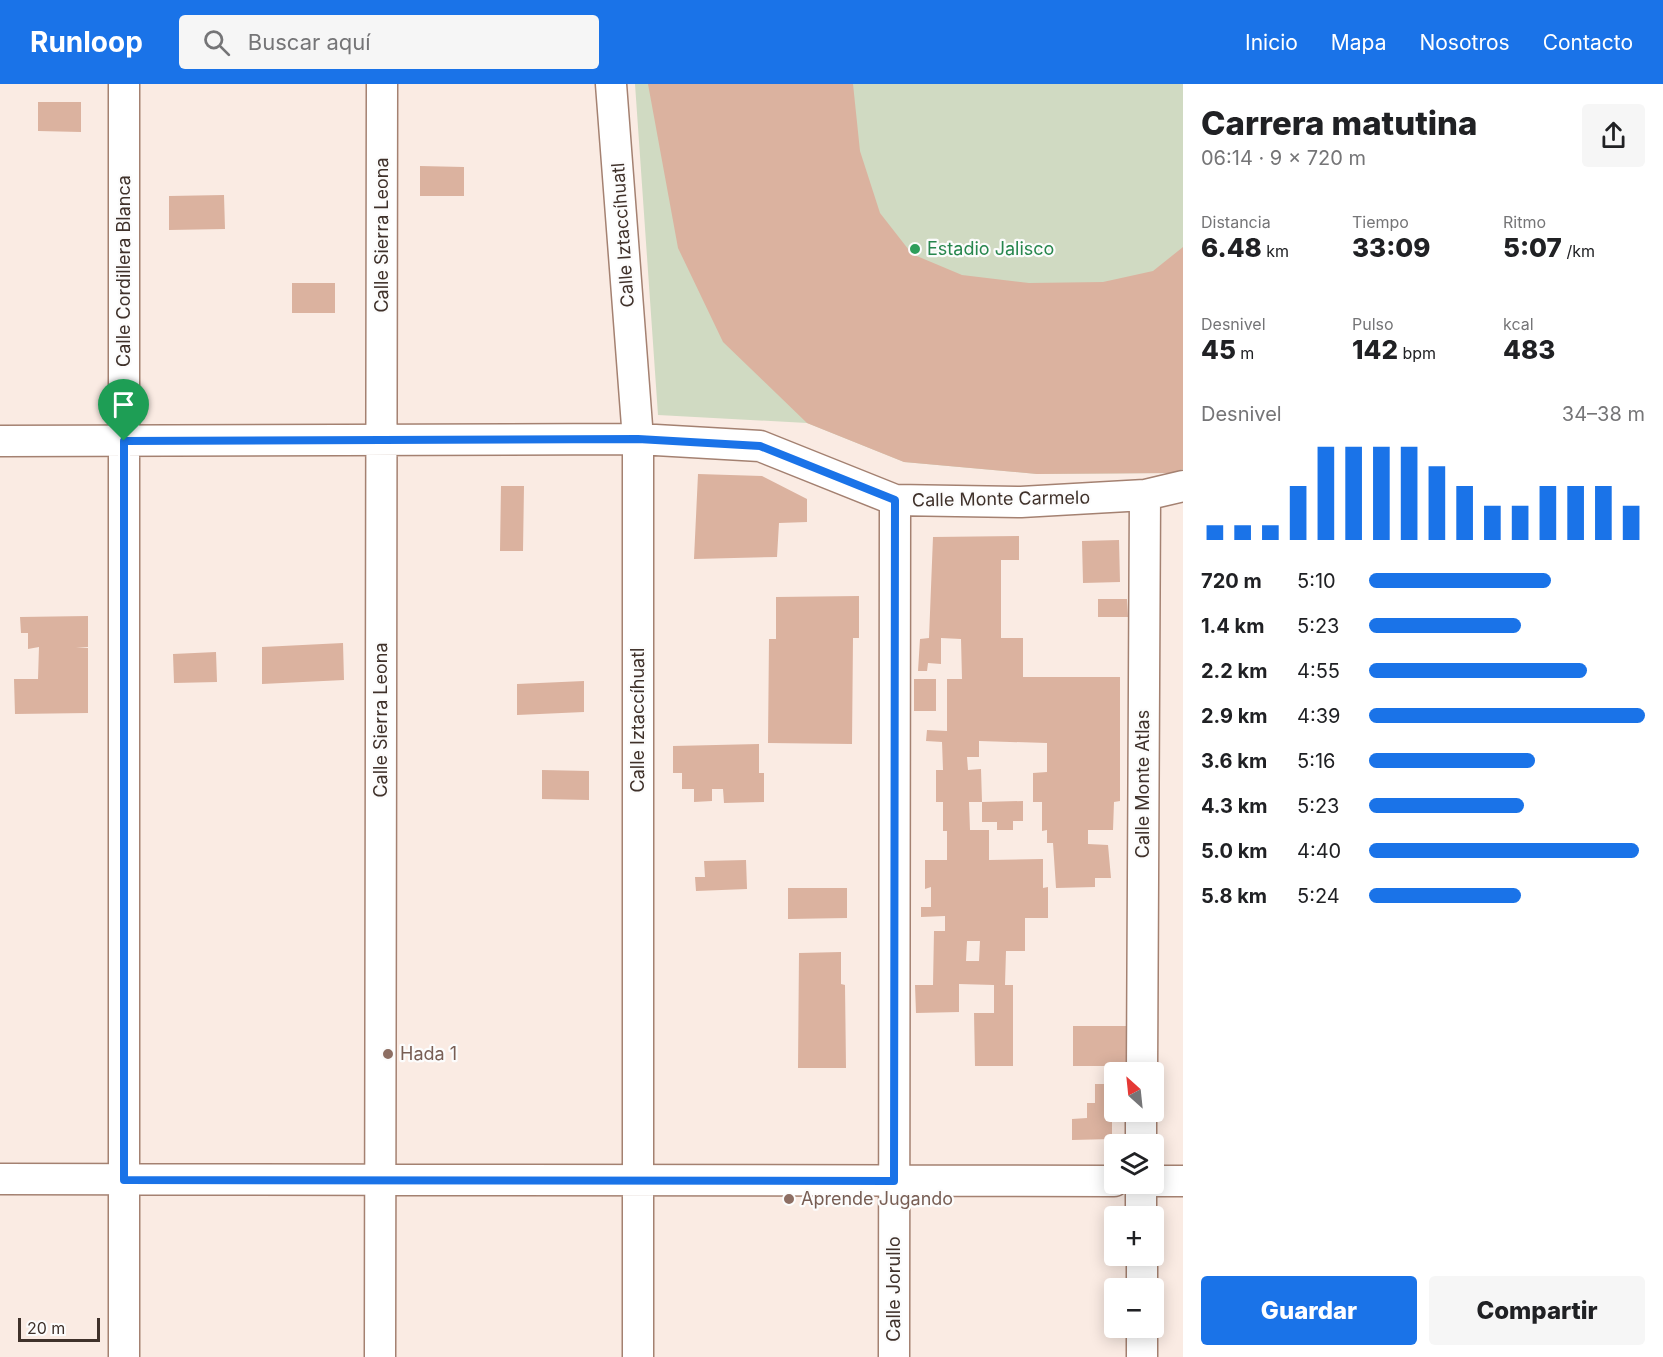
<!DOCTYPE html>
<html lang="es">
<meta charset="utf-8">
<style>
:root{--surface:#fff;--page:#f6f6f6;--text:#202124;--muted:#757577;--accent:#1a73e8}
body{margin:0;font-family:Inter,sans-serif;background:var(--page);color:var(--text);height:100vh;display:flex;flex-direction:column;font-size:22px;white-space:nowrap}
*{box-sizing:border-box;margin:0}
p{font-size:20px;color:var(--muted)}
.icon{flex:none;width:33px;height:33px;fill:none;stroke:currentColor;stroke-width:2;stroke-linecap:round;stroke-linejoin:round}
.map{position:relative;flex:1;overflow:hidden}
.sheet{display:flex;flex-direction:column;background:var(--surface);width:480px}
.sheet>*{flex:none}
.needle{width:39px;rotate:333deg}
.tools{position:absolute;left:1104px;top:978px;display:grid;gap:12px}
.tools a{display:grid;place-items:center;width:60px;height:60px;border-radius:6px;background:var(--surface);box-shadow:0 3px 15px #0003;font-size:30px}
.scale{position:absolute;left:18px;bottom:15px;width:82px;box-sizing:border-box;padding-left:6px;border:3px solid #3f312a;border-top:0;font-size:16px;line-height:21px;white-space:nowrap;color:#3f312a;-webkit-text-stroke:4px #fcfcfc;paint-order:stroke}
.pin{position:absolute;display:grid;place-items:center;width:51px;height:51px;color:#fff;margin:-62px -26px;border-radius:50% 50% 50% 0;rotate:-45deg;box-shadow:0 0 6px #0007}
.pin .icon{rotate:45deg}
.round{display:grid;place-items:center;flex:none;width:63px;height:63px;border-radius:6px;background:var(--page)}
.headline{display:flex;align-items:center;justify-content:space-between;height:102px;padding:0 18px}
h1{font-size:33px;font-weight:800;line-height:45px}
.metrics{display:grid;grid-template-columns:repeat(3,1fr);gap:9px;height:102px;padding:6px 18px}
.metrics div{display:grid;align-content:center}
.metrics b{font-size:26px;font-weight:800}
.metrics small{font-size:16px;font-weight:400}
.metrics p{font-size:16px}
.chart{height:168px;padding:12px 18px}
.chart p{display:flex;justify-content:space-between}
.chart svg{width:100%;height:108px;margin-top:6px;stroke:var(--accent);stroke-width:6}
.button{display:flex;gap:12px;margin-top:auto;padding:12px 18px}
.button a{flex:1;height:69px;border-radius:6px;background:var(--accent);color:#fff;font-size:24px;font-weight:800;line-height:69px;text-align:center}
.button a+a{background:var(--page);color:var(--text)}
ul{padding:0 18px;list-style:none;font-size:20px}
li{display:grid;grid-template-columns:96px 72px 1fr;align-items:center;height:45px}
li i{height:15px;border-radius:8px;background:var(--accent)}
header{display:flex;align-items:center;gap:36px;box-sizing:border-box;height:84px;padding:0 30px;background:var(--accent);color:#fff}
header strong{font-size:28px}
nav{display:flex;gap:33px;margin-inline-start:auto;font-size:21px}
.search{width:420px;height:54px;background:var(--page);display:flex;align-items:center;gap:15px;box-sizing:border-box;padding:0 21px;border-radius:6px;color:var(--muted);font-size:22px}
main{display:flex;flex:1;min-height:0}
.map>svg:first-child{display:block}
.green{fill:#d0dac2}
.building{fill:#dbb29f;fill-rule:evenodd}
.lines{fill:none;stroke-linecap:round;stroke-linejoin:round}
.street-casing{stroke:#a48171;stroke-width:33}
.street{stroke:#fff;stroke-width:30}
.route-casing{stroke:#fff;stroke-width:12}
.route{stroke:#1a73e8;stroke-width:8}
.leisure-dot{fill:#2e9e5b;stroke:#fcfcfc;stroke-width:2}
.education-dot{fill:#8d6e63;stroke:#fcfcfc;stroke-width:2}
.labels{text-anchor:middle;stroke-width:4.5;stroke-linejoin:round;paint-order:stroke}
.street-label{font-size:18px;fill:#3f312a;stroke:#fcfcfc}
.leisure-label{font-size:18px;fill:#27864d;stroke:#fcfcfc;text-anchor:start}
.education-label{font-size:18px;fill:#785e54;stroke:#fcfcfc;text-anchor:start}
</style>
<header>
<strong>Runloop</strong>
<div class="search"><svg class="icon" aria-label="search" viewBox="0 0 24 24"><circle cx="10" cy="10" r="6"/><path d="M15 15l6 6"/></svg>Buscar aquí</div>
<nav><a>Inicio</a><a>Mapa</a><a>Nosotros</a><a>Contacto</a></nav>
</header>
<main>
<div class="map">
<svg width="1183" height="1273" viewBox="0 0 1183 1273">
<rect width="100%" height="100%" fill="#faebe3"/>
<path class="green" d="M 635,0 L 1183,0 L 1183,385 L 1172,389 L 1037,390 L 904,378 L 807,339 L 658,331 Z"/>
<path class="building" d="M 648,0 L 853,0 L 860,67 L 880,129 L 912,170 L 962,191 L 1029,199 L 1103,198 L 1153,187 L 1183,163 L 1183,385 L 1172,389 L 1037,390 L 904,378 L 807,339 L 723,258 L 678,164 Z
M 38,18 L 81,18 L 81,48 L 38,47 Z
M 420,82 L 464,83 L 464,112 L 420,112 Z
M 224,111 L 225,145 L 169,146 L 169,112 Z
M 292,199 L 335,199 L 335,229 L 292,229 Z
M 698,390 L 762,392 L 807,415 L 807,438 L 779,439 L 777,473 L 694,475 Z
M 501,402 L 524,402 L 523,467 L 500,467 Z
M 1019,452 L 1019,476 L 1001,476 L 1001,554 L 1023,554 L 1023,593 L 1120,593 L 1120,717 L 1114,718 L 1113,746 L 1088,746 L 1088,760 L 1108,761 L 1111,794 L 1095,794 L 1095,803 L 1056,804 L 1053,759 L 1047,759 L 1047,746 L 1042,747 L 1042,718 L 1033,718 L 1033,689 L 1047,688 L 1047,659 L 979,657 L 979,673 L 967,673 L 968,686 L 981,685 L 982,718 L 969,718 L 970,746 L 989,746 L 989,776 L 1043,775 L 1043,804 L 1048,803 L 1048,834 L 1025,834 L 1025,867 L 1006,867 L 1005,901 L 1013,901 L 1013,982 L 975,982 L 974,929 L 994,929 L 994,901 L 959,900 L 959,928 L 916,929 L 915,901 L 933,901 L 934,847 L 945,847 L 945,832 L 921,833 L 921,823 L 931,823 L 931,803 L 925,805 L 925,776 L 947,776 L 947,747 L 943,747 L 943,718 L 936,718 L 936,686 L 943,686 L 942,658 L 926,657 L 927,646 L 947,647 L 947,595 L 962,595 L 961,555 L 941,554 L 941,580 L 928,579 L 927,587 L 918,587 L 920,555 L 929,554 L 933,453 ZM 967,857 L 980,857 L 979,877 L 966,877 Z
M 1119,456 L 1120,498 L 1083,499 L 1082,457 Z
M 859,512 L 859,554 L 853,554 L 852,660 L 768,659 L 769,555 L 776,555 L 776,513 Z
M 1098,515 L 1127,515 L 1128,533 L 1098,533 Z
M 88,532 L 88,563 L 76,564 L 88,564 L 88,629 L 15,630 L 14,595 L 38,595 L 39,563 L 28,565 L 28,549 L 21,549 L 20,533 Z
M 343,559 L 344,596 L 262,600 L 262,563 Z
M 216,568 L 217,598 L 174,599 L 173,570 Z
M 914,595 L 936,595 L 936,627 L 914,627 Z
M 584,597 L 584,628 L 517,631 L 517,600 Z
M 759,660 L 759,689 L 764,689 L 764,718 L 724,719 L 723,705 L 712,705 L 712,717 L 694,718 L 694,705 L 682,705 L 682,689 L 673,689 L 673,662 Z
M 542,686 L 589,687 L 589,716 L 542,715 Z
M 1023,717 L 1023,737 L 1013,737 L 1013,746 L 997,746 L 997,738 L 982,738 L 982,718 Z
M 746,776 L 747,805 L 696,807 L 695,793 L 705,793 L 704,777 Z
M 788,804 L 847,804 L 847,834 L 788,835 Z
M 841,868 L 841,900 L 845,901 L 846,984 L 798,984 L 799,869 Z
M 1073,942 L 1127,942 L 1127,982 L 1073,982 Z
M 1095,1000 L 1112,1000 L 1112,1055 L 1072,1056 L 1072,1035 L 1087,1034 L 1087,1019 L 1095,1019 Z"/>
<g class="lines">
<g class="street-casing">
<path id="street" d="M 124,0 L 124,1273
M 611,0 L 638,355 L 638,1273
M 0,357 L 638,355 L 760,362 L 895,416 L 1021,418 L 1145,411 L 1183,402
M 1142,988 L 1145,411
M 1141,1060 L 1141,1028
M 0,1095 L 1114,1097
M 1154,1097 L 1183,1097
M 1141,1100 L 1141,1132
M 1142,1172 L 1142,1204
M 1142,1244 L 1142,1273
M 380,1273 L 382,0
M 894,1273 L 895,416"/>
</g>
<use href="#street" class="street"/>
</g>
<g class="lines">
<g class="route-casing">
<path id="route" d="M 638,355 L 760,362 L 895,416 L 894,1097 L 124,1096 L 124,357 Z"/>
</g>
<use href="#route" class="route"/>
</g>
<circle class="leisure-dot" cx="915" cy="165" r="6"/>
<g class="education-dot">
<circle cx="388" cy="970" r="6"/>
<circle cx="789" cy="1115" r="6"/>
</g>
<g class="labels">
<g class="street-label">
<text transform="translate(382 151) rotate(-90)" y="6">Calle Sierra Leona</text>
<text transform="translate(623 151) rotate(-94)" y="6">Calle Iztaccíhuatl</text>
<text transform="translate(124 187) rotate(-90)" y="6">Calle Cordillera Blanca</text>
<text transform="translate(1001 415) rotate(-1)" y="6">Calle Monte Carmelo</text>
<text transform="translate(381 636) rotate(-90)" y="6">Calle Sierra Leona</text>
<text transform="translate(638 636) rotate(-90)" y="6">Calle Iztaccíhuatl</text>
<text transform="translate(1143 700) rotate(-90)" y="6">Calle Monte Atlas</text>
<text transform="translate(894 1205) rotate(-90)" y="6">Calle Jorullo</text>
</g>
<g class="leisure-label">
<text x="927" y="171">Estadio Jalisco</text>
</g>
<g class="education-label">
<text x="400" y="976">Hada 1</text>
<text x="801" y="1121">Aprende Jugando</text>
</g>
</g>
</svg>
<div class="tools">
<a><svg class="needle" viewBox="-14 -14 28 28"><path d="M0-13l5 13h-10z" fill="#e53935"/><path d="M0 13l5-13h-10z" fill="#757577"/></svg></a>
<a><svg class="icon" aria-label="layers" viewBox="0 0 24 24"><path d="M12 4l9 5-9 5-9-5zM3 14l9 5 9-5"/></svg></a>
<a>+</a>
<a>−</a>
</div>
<div class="scale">20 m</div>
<div class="pin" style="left:124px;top:357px;background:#1e9e55"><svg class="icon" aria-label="arrive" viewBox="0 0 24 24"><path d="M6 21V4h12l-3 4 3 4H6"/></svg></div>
</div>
<section class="sheet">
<div class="headline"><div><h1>Carrera matutina</h1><p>06:14 · 9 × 720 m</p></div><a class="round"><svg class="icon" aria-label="share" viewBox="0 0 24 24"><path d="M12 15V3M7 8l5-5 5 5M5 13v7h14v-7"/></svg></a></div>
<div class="metrics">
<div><p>Distancia</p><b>6.48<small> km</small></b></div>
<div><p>Tiempo</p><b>33:09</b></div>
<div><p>Ritmo</p><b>5:07<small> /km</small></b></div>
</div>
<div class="metrics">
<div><p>Desnivel</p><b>45<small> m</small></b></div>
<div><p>Pulso</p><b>142<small> bpm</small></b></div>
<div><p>kcal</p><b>483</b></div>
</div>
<div class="chart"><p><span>Desnivel</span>34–38 m</p>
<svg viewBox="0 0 160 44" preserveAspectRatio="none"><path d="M5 44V38M15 44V38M25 44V38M35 44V22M45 44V6M55 44V6M65 44V6M75 44V6M85 44V14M95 44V22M105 44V30M115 44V30M125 44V22M135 44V22M145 44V22M155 44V30"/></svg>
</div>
<ul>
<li><b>720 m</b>5:10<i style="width:66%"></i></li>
<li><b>1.4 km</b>5:23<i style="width:55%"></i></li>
<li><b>2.2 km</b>4:55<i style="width:79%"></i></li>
<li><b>2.9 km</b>4:39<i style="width:100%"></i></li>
<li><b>3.6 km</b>5:16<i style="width:60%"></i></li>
<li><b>4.3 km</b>5:23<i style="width:56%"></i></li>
<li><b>5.0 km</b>4:40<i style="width:98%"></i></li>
<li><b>5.8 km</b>5:24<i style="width:55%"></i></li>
</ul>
<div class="button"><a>Guardar</a><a>Compartir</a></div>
</section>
</main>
